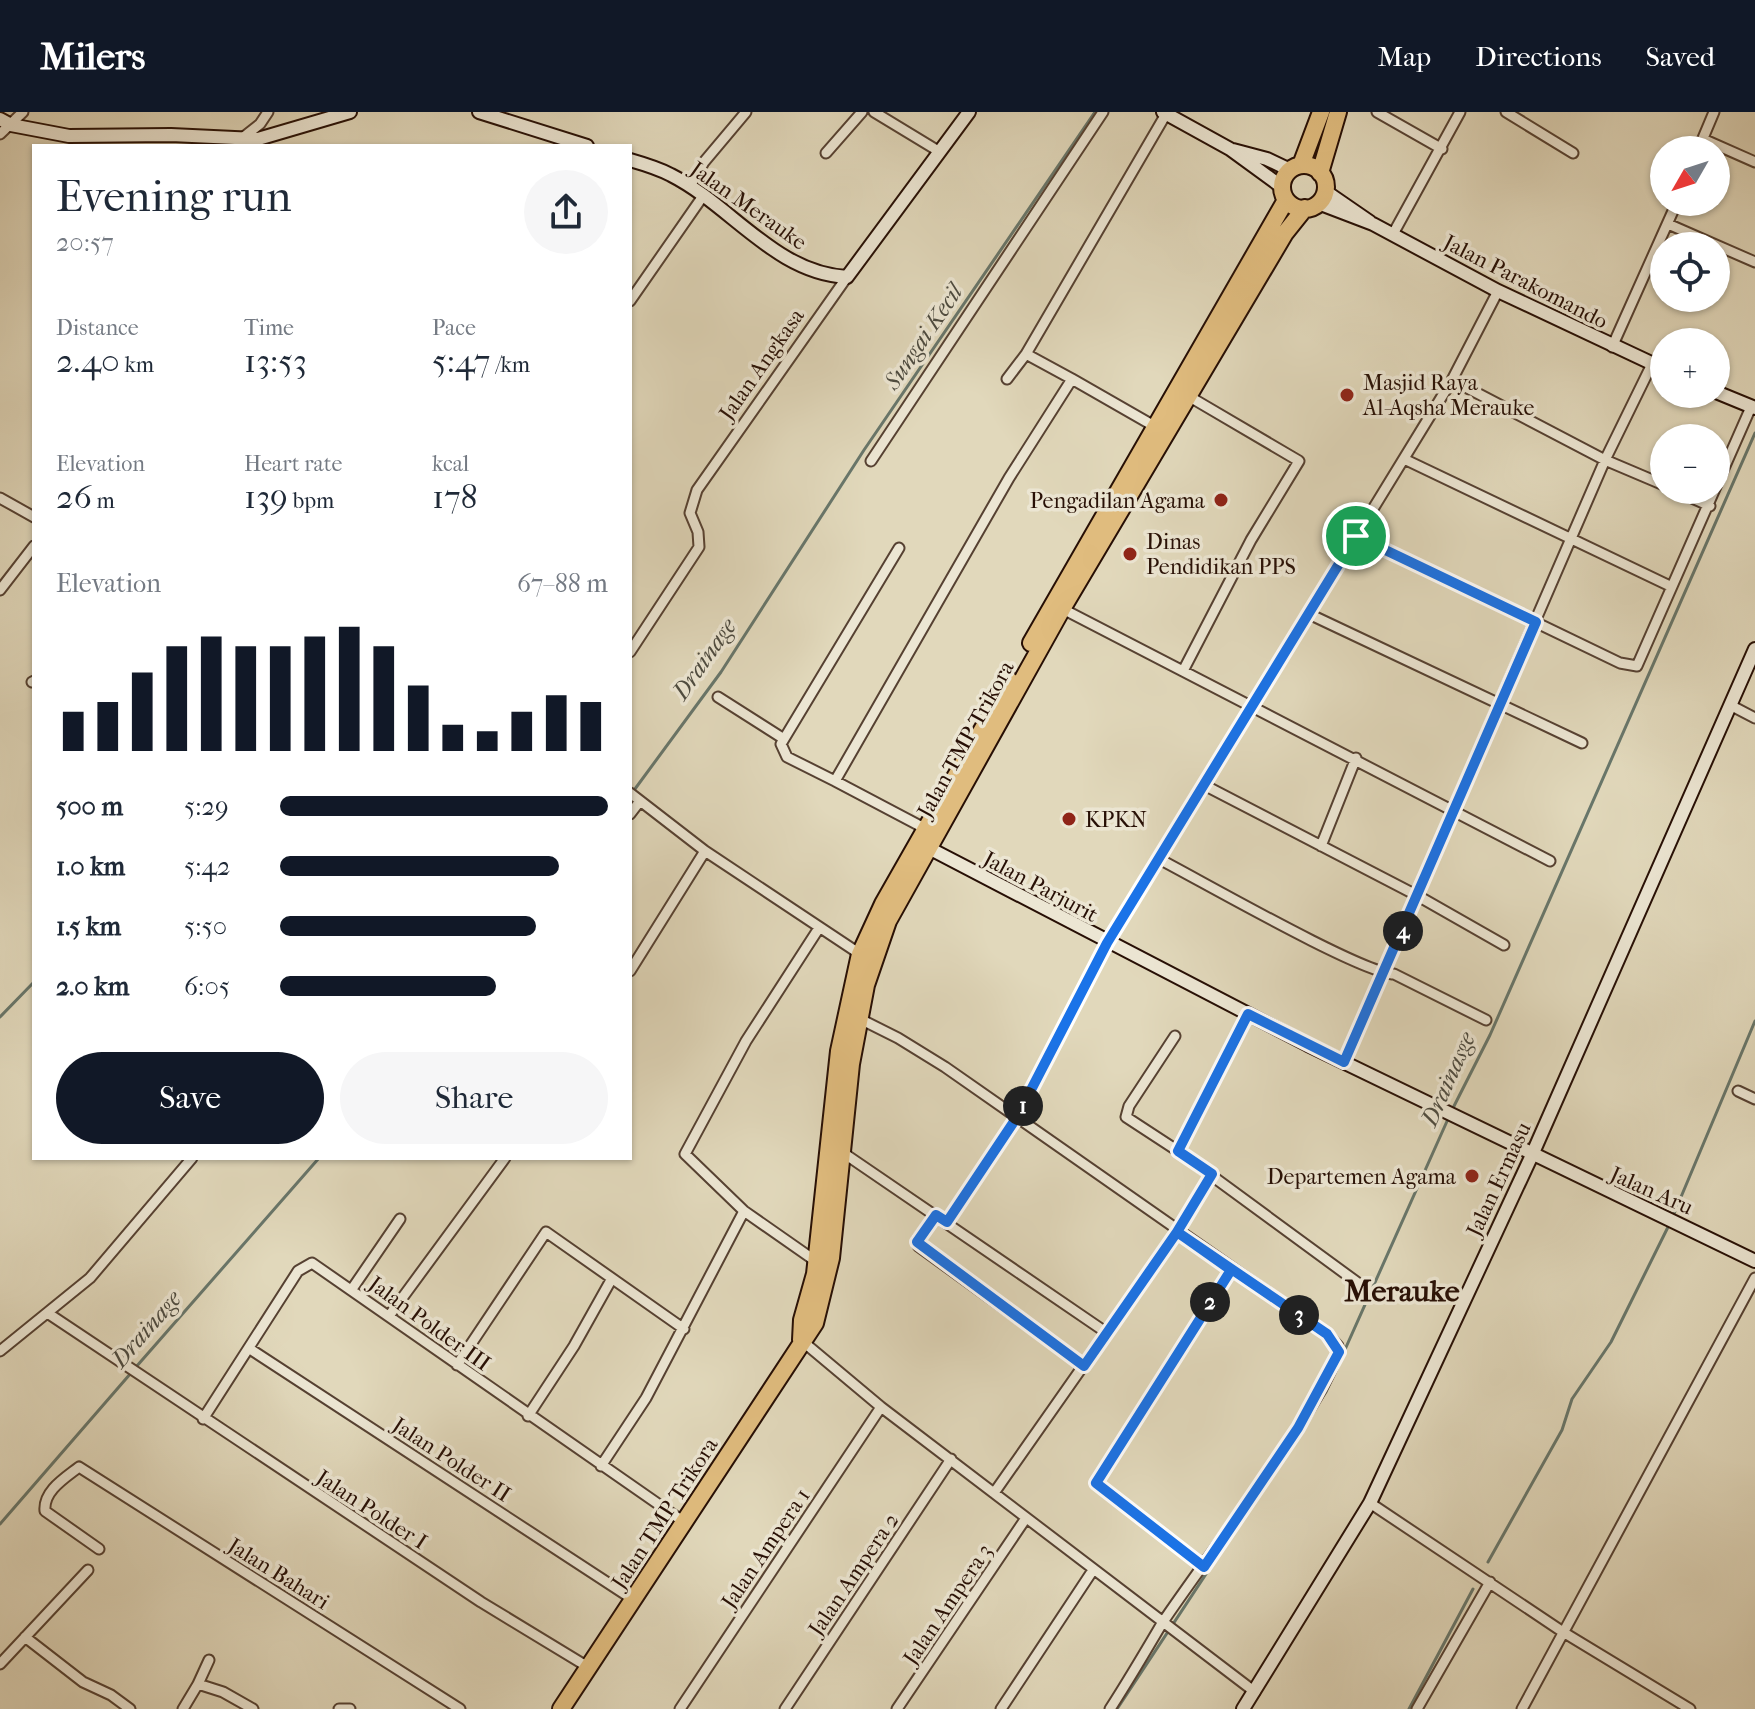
<!DOCTYPE html>
<meta charset="utf-8">
<style>
:root{--surface:#fff;--page:#f6f6f7;--text:#1f2937;--muted:#747a83;--accent:#111827}
body{margin:0;font-family:"IM FELL French Canon",serif;background:var(--page);color:var(--text);height:100vh;display:flex;flex-direction:column;font-size:30px;white-space:nowrap}
*{box-sizing:border-box;margin:0}
p{font-size:26px;color:var(--muted)}
.icon{flex:none;width:44px;height:44px;fill:none;stroke:currentColor;stroke-width:2;stroke-linecap:round;stroke-linejoin:round}
.map{position:relative;flex:1;overflow:hidden}
.drawer{position:absolute;left:32px;top:32px;width:600px;height:1016px;display:flex;flex-direction:column;background:var(--surface);border-radius:0px;box-shadow:0 2px 6px #0004}
.drawer>*{flex:none}
.needle{width:52px;rotate:231deg}
.controls{position:absolute;left:1650px;top:24px;display:grid;gap:16px}
.controls a{display:grid;place-items:center;width:80px;height:80px;border-radius:50%;background:var(--surface);box-shadow:0 2px 6px #0004;font-size:40px}
.pin{position:absolute;display:grid;place-items:center;width:68px;height:68px;color:#fff;margin:-34px;border:4px solid #fff;border-radius:50%;box-shadow:0 2px 8px #0007}
.km{position:absolute;width:40px;height:40px;margin:-20px;border-radius:50%;background:#222;color:#fff;font-size:22px;line-height:40px;text-align:center}
.round{display:grid;place-items:center;flex:none;width:84px;height:84px;border-radius:42px;background:var(--page)}
.head{display:flex;align-items:center;justify-content:space-between;height:136px;padding:0 24px}
h1{font-size:44px;font-weight:600;line-height:60px}
.metrics{display:grid;grid-template-columns:repeat(3,1fr);gap:12px;height:136px;padding:8px 24px}
.metrics div{display:grid;align-content:center}
.metrics b{font-size:34px;font-weight:600}
.metrics small{font-size:22px;font-weight:400}
.metrics p{font-size:22px}
.chart{height:224px;padding:16px 24px}
.chart p{display:flex;justify-content:space-between}
.chart svg{width:100%;height:144px;margin-top:8px;stroke:var(--accent);stroke-width:6}
.primary-button{display:flex;gap:16px;margin-top:auto;padding:16px 24px}
.primary-button a{flex:1;height:92px;border-radius:48px;background:var(--accent);color:#fff;font-size:32px;font-weight:600;line-height:92px;text-align:center}
.primary-button a+a{background:var(--page);color:var(--text)}
ul{padding:0 24px;list-style:none;font-size:26px}
li{display:grid;grid-template-columns:128px 96px 1fr;align-items:center;height:60px}
li i{height:20px;border-radius:10px;background:var(--accent)}
header{display:flex;align-items:center;gap:48px;box-sizing:border-box;height:112px;padding:0 40px;background:var(--accent);color:#fff}
header strong{font-size:38px}
nav{display:flex;gap:44px;margin-inline-start:auto;font-size:28px}
.map>svg:first-child{display:block}
.lines{fill:none;stroke-linecap:round;stroke-linejoin:round}
.stream{stroke:#68766a;stroke-width:3}
.street-casing{stroke:#564132;stroke-width:13}
.secondary-casing{stroke:#270f05;stroke-width:16}
.highway-casing{stroke:#270f05;stroke-width:20}
.street{stroke:#ece6d3;stroke-width:9}
.secondary{stroke:#ece6d3;stroke-width:12}
.highway{stroke:#e0bc7e;stroke-width:16}
.route-casing{stroke:#fff;stroke-width:16}
.route{stroke:#1a73e8;stroke-width:10}
.poi-dot{fill:#8f2418;stroke:#ece6d3;stroke-width:3}
.labels{text-anchor:middle;stroke-width:7;stroke-linejoin:round;paint-order:stroke}
.street-label{font-size:22px;fill:#270f05;stroke:#ece6d3}
.poi-label{font-size:22px;fill:#270f05;stroke:#ece6d3;text-anchor:start}
.water-label{font-size:24px;font-style:italic;fill:#4d4b40;stroke:#ece6d3}
.district-label{font-size:30px;font-weight:bold;fill:#270f05;stroke:#ece6d3}
</style>
<header>
<strong>Milers</strong>
<nav><a>Map</a><a>Directions</a><a>Saved</a></nav>
</header>
<div class="map">
<svg width="1755" height="1597" viewBox="0 0 1755 1597">
<rect width="100%" height="100%" fill="#e1d8bb"/>
<filter id="stains"><feTurbulence type="fractalNoise" baseFrequency=".0025" numOctaves="4"/><feColorMatrix values="0 0 0 0 .2 0 0 0 0 .09 0 0 0 0 .02 0 0 0 .5 -.17"/></filter>
<radialGradient id="worn" r=".72"><stop offset=".6" stop-color="#630" stop-opacity="0"/><stop offset="1" stop-color="#630" stop-opacity=".3"/></radialGradient>
<g class="lines">
<path class="stream" d="M 632,681 L 721,560 L 864,338 L 1095,0
M 0,905 L 34,870
M 1451,1000 L 1490,923 L 1755,321
M 1673,1104 L 1755,909
M 136,1255 L 319,1046
M 0,1412 L 131,1261
M 1488,1450 L 1562,1318 L 1572,1287 L 1611,1230 L 1670,1111
M 1117,1597 L 1326,1280 L 1448,1007
M 1409,1597 L 1473,1477"/>
<g class="street-casing">
<path id="street" d="M 874,0 L 940,40
M 1377,0 L 1442,37
M 1506,0 L 1573,41
M 0,22 L 23,0
M 241,27 L 260,12 L 268,0
M 1703,27 L 1755,50
M 1698,38 L 1714,0
M 826,41 L 862,0
M 690,74 L 704,50 L 746,0
M 1668,112 L 1755,150
M 1393,122 L 1460,0
M 630,189 L 703,84
M 1612,235 L 1677,90
M 1026,242 L 1072,267
M 1652,252 L 1605,348 L 1664,373
M 1007,267 L 1026,242 L 1166,2
M 1404,347 L 1670,474
M 871,349 L 1103,0
M 1674,378 L 1710,394
M 0,386 L 34,405
M 1356,424 L 1620,551 L 1637,554 L 1751,295
M 899,436 L 781,632 L 787,645 L 835,669 L 1009,366 L 1072,267 L 1154,314
M 0,478 L 34,434
M 1059,495 L 1550,749
M 1309,502 L 1582,631
M 630,540 L 699,435 L 698,420 L 690,401 L 697,378 L 847,165
M 1183,559 L 1251,428 L 1299,349 L 1190,285
M 32,570 L 34,569
M 718,585 L 784,627
M 1730,593 L 1755,606
M 835,669 L 926,717
M 1204,673 L 1418,784 L 1504,833
M 630,681 L 705,739 L 860,842
M 630,702 L 640,689
M 1321,734 L 1356,646
M 1159,747 C 1198,767 1363,862 1394,862 L 1486,908
M 630,859 L 705,739
M 1248,902 L 1178,1039 L 1358,1171
M 860,907 L 898,926 L 945,955 L 1327,1222 L 1338,1234 C 1343,1269 1188,1470 1161,1513 C 1144,1542 1128,1569 1110,1597
M 1175,924 L 1129,994 L 1126,1005 L 1178,1039
M 1344,950 L 1605,348 L 1452,268 L 1498,179
M 1738,979 L 1755,987
M 842,1040 L 1107,1221
M 936,1103 L 917,1128 L 918,1134 L 1084,1254
M 947,1110 L 1017,1005 L 1107,831 L 1452,268
M 817,1150 L 744,1099 L 685,1042 L 746,929 L 819,816
M 352,1177 L 400,1107
M 49,1202 L 481,1490 L 588,1555
M 389,1204 L 505,1046
M 801,1228 L 881,1295 L 1255,1580
M 250,1237 L 634,1488
M 0,1239 L 90,1166 L 192,1046
M 457,1253 L 546,1120 L 684,1217
M 528,1304 L 574,1234 L 611,1168
M 203,1307 L 298,1159 L 312,1151 L 684,1410
M 601,1354 L 646,1286 L 744,1099
M 994,1381 L 1177,1120 L 1212,1062
M 1370,1391 L 1563,1520 L 1690,1597
M 99,1437 L 45,1399 C 43,1379 65,1366 79,1355 L 460,1597
M 1204,1455 L 1096,1371 L 1231,1158
M 25,1525 L 83,1570 L 111,1583 L 130,1597
M 0,1552 L 88,1458
M 198,1572 L 209,1548
M 183,1597 L 198,1572 L 223,1580 L 253,1597
M 339,1597 L 350,1597
M 680,1597 L 881,1295
M 785,1597 L 951,1347
M 897,1597 L 1026,1406
M 1001,1597 L 1093,1458
M 1417,1597 L 1490,1470
M 1522,1597 L 1755,1166"/>
</g>
<g class="secondary-casing">
<path id="secondary" d="M 479,0 L 587,34
M 1163,0 L 1230,37 L 1282,75
M 0,7 L 11,13 L 69,24 L 171,23 L 258,27 L 350,0
M 1233,38 L 1267,47 L 1290,58
M 630,48 C 644,52 658,56 671,63 C 732,94 775,161 847,165 L 969,0
M 1325,79 L 1370,110
M 1318,91 L 1373,112 L 1498,179 L 1664,257
M 1716,280 L 1755,296
M 921,732 L 1308,933 L 1755,1149
M 1243,1597 L 1370,1391 L 1532,1043 L 1755,537"/>
</g>
<g class="highway-casing">
<path id="highway" d="M 1301,53 L 1321,0
M1282 75a22 22 0 1 1 44 0a22 22 0 1 1-44 0Z
M 1320,61 L 1338,0
M 1031,531 L 1286,88
M 801,1228 L 802,1208 L 815,1162 L 839,939 L 860,842 L 883,792 L 1010,569
M 561,1597 L 815,1211 L 831,1146 L 851,952 L 866,873 L 888,809 L 1062,497 L 1285,121 L 1305,96"/>
</g>
<use href="#street" class="street"/>
<use href="#secondary" class="secondary"/>
<use href="#highway" class="highway"/>
</g>
<g class="lines">
<g class="route-casing">
<path id="route" d="M 1356,424 L 1107,831 L 1017,1005 L 947,1110 L 936,1103 L 917,1130 L 1084,1254 L 1177,1120 L 1231,1158 L 1096,1371 L 1204,1455 L 1298,1316 L 1339,1240 L 1327,1222 L 1177,1120 L 1212,1062 L 1178,1039 L 1248,902 L 1344,950 L 1536,510 L 1356,424"/>
</g>
<use href="#route" class="route"/>
</g>
<g class="poi-dot">
<circle cx="1347" cy="283" r="8"/>
<circle cx="1221" cy="388" r="8"/>
<circle cx="1130" cy="442" r="8"/>
<circle cx="1069" cy="707" r="8"/>
<circle cx="1472" cy="1064" r="8"/>
</g>
<g class="labels">
<g class="street-label">
<text transform="translate(749 93) rotate(35)" y="8">Jalan Merauke</text>
<text transform="translate(1526 169) rotate(27)" y="8">Jalan Parakomando</text>
<text transform="translate(761 252) rotate(-55)" y="8">Jalan Angkasa</text>
<text transform="translate(965 627) rotate(-61)" y="8">Jalan TMP Trikora</text>
<text transform="translate(1041 774) rotate(28)" y="8">Jalan Parjurit</text>
<text transform="translate(1498 1067) rotate(-65)" y="8">Jalan Ermasu</text>
<text transform="translate(1652 1078) rotate(24)" y="8">Jalan Aru</text>
<text transform="translate(430 1211) rotate(36)" y="8">Jalan Polder III</text>
<text transform="translate(452 1347) rotate(33)" y="8">Jalan Polder II</text>
<text transform="translate(372 1397) rotate(33)" y="8">Jalan Polder I</text>
<text transform="translate(664 1401) rotate(-57)" y="8">Jalan TMP Trikora</text>
<text transform="translate(765 1436) rotate(-56)" y="8">Jalan Ampera 1</text>
<text transform="translate(279 1461) rotate(32)" y="8">Jalan Bahari</text>
<text transform="translate(853 1462) rotate(-56)" y="8">Jalan Ampera 2</text>
<text transform="translate(947 1492) rotate(-56)" y="8">Jalan Ampera 3</text>
</g>
<g class="poi-label">
<text x="1363" y="278">Masjid Raya<tspan x="1363" dy="25">Al-Aqsha Merauke</tspan></text>
<text x="1205" y="396" text-anchor="end">Pengadilan Agama</text>
<text x="1146" y="437">Dinas<tspan x="1146" dy="25">Pendidikan PPS</tspan></text>
<text x="1085" y="715">KPKN</text>
<text x="1456" y="1072" text-anchor="end">Departemen Agama</text>
</g>
<g class="water-label">
<text transform="translate(923 225) rotate(-56)" y="8">Sungai Kecil</text>
<text transform="translate(704 547) rotate(-55)" y="8">Drainage</text>
<text transform="translate(1448 967) rotate(-66)" y="8">Drainasge</text>
<text transform="translate(146 1217) rotate(-49)" y="8">Drainage</text>
</g>
<g class="district-label">
<text x="1402" y="1189">Merauke</text>
</g>
</g>
<rect width="100%" height="100%" filter="url(#stains)"/>
<rect width="100%" height="100%" fill="url(#worn)"/>
</svg>
<div class="controls">
<a><svg class="needle" viewBox="-14 -14 28 28"><path d="M0-13l5 13h-10z" fill="#e53935"/><path d="M0 13l5-13h-10z" fill="#747a83"/></svg></a>
<a><svg class="icon" aria-label="locate" viewBox="0 0 24 24"><circle cx="12" cy="12" r="6"/><path d="M12 2v4M12 18v4M2 12h4M18 12h4"/></svg></a>
<a>+</a>
<a>−</a>
</div>
<div class="pin" style="left:1356px;top:424px;background:#1e9e55"><svg class="icon" aria-label="arrive" viewBox="0 0 24 24"><path d="M6 21V4h12l-3 4 3 4H6"/></svg></div>
<b class="km" style="left:1023px;top:994px">1</b>
<b class="km" style="left:1210px;top:1190px">2</b>
<b class="km" style="left:1299px;top:1203px">3</b>
<b class="km" style="left:1403px;top:819px">4</b>
<section class="drawer">
<div class="head"><div><h1>Evening run</h1><p>20:57</p></div><a class="round"><svg class="icon" aria-label="share" viewBox="0 0 24 24"><path d="M12 15V3M7 8l5-5 5 5M5 13v7h14v-7"/></svg></a></div>
<div class="metrics">
<div><p>Distance</p><b>2.40<small> km</small></b></div>
<div><p>Time</p><b>13:53</b></div>
<div><p>Pace</p><b>5:47<small> /km</small></b></div>
</div>
<div class="metrics">
<div><p>Elevation</p><b>26<small> m</small></b></div>
<div><p>Heart rate</p><b>139<small> bpm</small></b></div>
<div><p>kcal</p><b>178</b></div>
</div>
<div class="chart"><p><span>Elevation</span>67–88 m</p>
<svg viewBox="0 0 160 44" preserveAspectRatio="none"><path d="M5 44V32M15 44V29M25 44V20M35 44V12M45 44V9M55 44V12M65 44V12M75 44V9M85 44V6M95 44V12M105 44V24M115 44V36M125 44V38M135 44V32M145 44V27M155 44V29"/></svg>
</div>
<ul>
<li><b>500 m</b>5:29<i style="width:100%"></i></li>
<li><b>1.0 km</b>5:42<i style="width:85%"></i></li>
<li><b>1.5 km</b>5:50<i style="width:78%"></i></li>
<li><b>2.0 km</b>6:05<i style="width:66%"></i></li>
</ul>
<div class="primary-button"><a>Save</a><a>Share</a></div>
</section>
</div>
